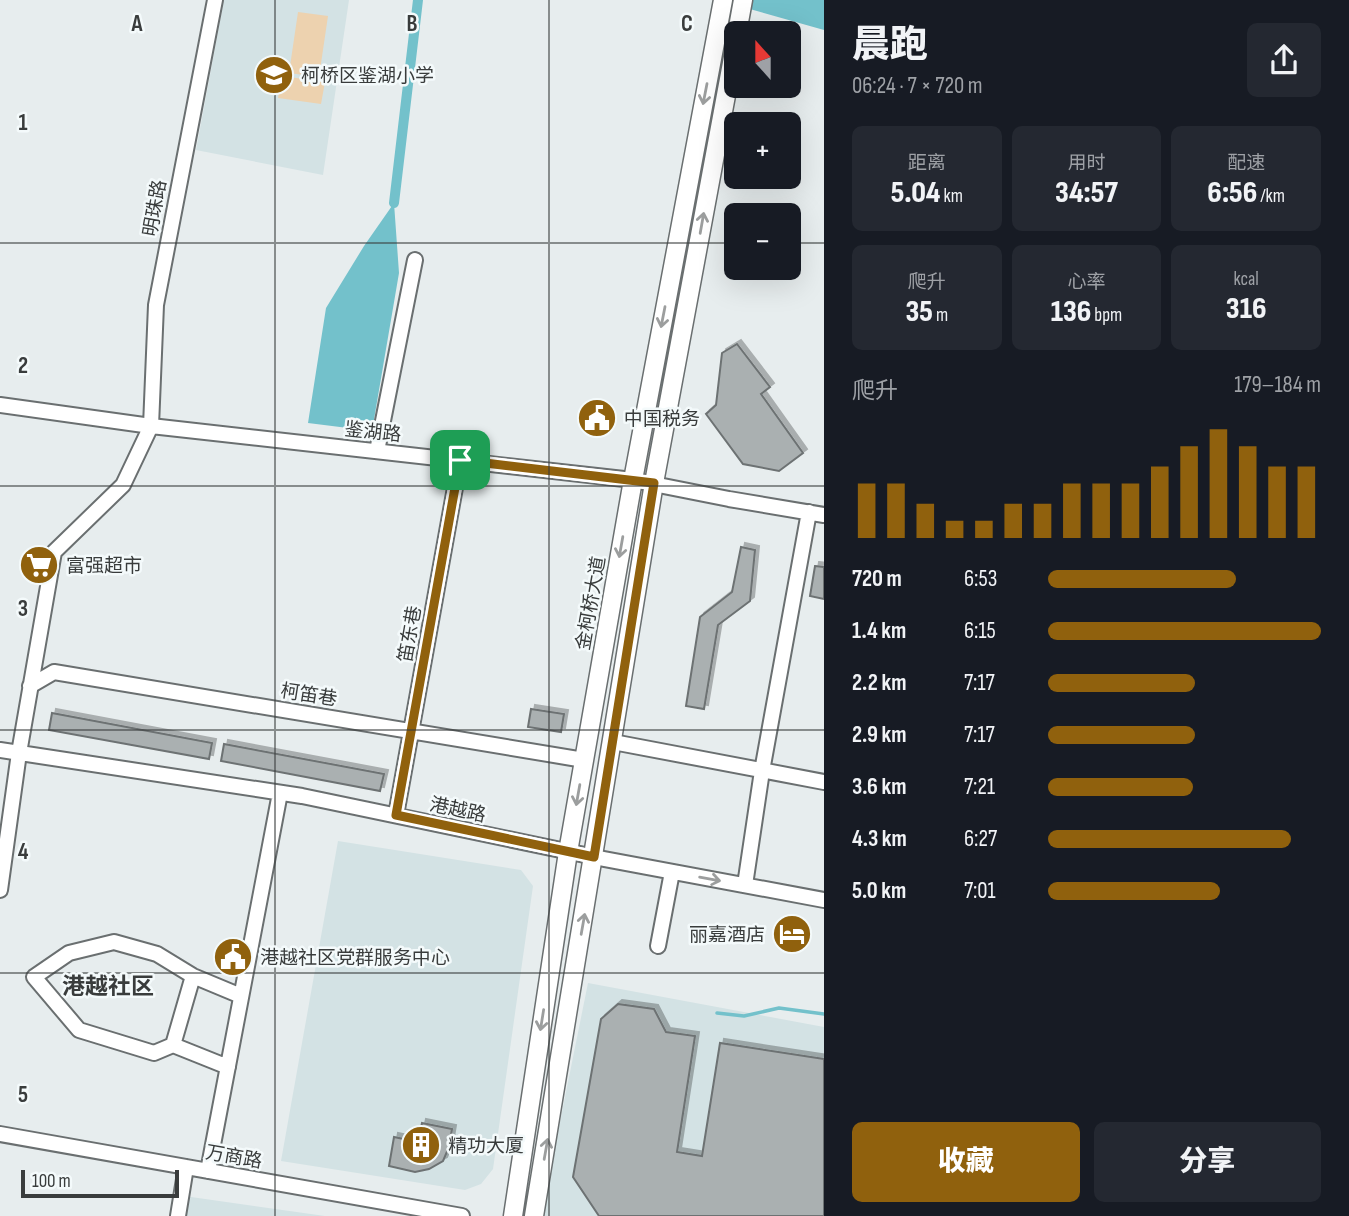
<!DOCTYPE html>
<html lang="zh">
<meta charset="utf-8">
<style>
:root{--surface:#171b24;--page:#242831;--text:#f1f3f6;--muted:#9ea1a6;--accent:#90610d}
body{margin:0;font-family:"Sofia Sans Condensed","Noto Sans SC",sans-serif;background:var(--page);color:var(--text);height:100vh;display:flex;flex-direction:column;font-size:26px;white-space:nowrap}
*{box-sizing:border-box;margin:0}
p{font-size:23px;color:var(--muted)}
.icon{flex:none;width:38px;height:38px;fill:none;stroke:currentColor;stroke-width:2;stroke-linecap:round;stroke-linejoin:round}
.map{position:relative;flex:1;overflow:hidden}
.drawer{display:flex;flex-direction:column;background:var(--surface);width:525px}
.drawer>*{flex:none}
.needle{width:46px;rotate:339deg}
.buttons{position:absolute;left:724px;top:21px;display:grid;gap:14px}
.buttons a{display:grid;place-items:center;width:77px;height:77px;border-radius:10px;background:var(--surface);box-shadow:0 7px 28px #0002;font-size:35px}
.scale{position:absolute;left:21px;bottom:18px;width:158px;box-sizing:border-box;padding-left:7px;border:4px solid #393c3c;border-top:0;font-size:19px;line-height:24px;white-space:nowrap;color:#393c3c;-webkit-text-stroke:5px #f4fafb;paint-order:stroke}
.pin{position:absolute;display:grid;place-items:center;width:60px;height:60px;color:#fff;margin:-30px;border-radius:14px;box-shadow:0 4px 10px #0006}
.round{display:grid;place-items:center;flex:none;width:74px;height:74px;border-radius:10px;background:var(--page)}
.head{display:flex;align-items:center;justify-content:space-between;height:119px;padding:0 28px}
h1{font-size:38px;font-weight:800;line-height:52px}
.stats{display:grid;grid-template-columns:repeat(3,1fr);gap:10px;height:119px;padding:7px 28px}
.stats div{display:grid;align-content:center;border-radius:10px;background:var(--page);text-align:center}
.stats b{font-size:30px;font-weight:800}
.stats small{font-size:19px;font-weight:400}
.stats p{font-size:19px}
.chart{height:196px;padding:14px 28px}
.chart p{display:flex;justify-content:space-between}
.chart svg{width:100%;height:126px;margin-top:7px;stroke:var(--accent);stroke-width:6}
.button{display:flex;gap:14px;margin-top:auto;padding:14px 28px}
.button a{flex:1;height:80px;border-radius:10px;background:var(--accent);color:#fff;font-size:28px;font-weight:800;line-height:80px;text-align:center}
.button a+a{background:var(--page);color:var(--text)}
ul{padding:0 28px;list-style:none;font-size:23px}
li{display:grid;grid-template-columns:112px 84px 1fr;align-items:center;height:52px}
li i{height:18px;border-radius:9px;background:var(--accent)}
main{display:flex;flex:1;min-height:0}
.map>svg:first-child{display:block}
.built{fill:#d3e2e4}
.green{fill:#edd2af}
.water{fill:#73c1cb}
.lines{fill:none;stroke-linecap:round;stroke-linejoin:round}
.stream{stroke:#73c1cb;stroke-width:3.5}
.canal{stroke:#73c1cb;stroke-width:10}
.building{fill:#aab0b1;stroke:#6d7273;stroke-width:2;filter:url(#shadow)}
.minor-casing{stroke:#6a6f70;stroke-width:18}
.major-casing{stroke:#6a6f70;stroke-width:21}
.minor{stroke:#fff;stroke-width:14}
.major{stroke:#fff;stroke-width:18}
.oneway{stroke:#9c9e9e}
.route-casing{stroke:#fff;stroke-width:14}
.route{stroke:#90610d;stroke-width:9}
.grid{fill:none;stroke:#393c3c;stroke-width:2;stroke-opacity:0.55}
.labels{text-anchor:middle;stroke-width:5;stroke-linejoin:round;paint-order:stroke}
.poi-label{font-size:19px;fill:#393c3c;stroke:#f4fafb;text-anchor:start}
.street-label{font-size:19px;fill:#393c3c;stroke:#f4fafb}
.quarter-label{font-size:23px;font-weight:bold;fill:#393c3c;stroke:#f4fafb}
.grid-label{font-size:23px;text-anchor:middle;font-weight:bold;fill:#393c3c;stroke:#f4fafb;stroke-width:5;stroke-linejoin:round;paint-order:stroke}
</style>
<main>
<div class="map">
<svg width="824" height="1216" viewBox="0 0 824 1216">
<defs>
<filter id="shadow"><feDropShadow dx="4" dy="-4" stdDeviation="0" flood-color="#0004"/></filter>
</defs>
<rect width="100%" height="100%" fill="#e7edee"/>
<path class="built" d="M 224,0 L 349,0 L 323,175 L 196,150 Z
M 338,841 L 521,870 L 533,886 L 493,1169 L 481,1184 L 465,1190 L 281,1161 Z
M 588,983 L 824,1027 L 824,1216 L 541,1216 Z
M 184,1196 L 325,1216 L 180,1216 Z"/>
<path class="green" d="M 298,12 L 328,16 L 319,77 L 289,73 Z
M 282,76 L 325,82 L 321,104 L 278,98 Z"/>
<path class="water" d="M 718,0 L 824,0 L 824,30 Z
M 394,203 L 399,273 L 372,431 L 308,423 L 326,308 L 364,246 Z"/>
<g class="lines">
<path class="stream" d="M 717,1013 L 744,1016 L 779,1008 L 824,1014"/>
<path class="canal" d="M 394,203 L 418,0"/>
</g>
<path class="building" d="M 737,344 L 770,387 L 761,394 L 803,453 L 779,471 L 743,464 L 706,414 L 716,405 L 722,353 Z
M 741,547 L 755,550 L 750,601 L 718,625 L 704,709 L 686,706 L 700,617 L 732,592 Z
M 815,566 L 824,567 L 824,599 L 810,596 Z
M 531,709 L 564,714 L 561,732 L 528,727 Z
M 52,713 L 212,743 L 209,759 L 49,730 Z
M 224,744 L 384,774 L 380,791 L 221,761 Z
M 618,1004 L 654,1009 L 666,1032 L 695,1036 L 677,1152 L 702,1156 L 720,1043 L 824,1059 L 824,1216 L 599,1216 L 573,1177 L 601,1019 Z
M 422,1123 L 452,1129 L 449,1147 L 443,1161 L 429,1169 L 415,1172 L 389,1166 L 394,1137 L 418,1142 Z"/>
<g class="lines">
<g class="minor-casing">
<path id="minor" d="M 0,405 L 151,426 L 633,480 L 729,499 L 824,515
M 377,451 L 415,260
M 30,686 L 54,672 L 584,760
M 613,742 L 824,782
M 0,750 L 302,796 L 604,859 L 824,900
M 396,815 L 460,460
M 745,885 L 762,771 L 809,512
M 0,890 L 19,753 L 54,552 L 123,485 L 151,426 L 156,305 L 215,0
M 658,946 L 672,872
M 173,1045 L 193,976
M 228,1067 L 173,1045 L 154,1053 L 79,1030 L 34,977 L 69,953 L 114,942 L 157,954 L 193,976 L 241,996
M 0,1134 L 462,1216
M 208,1171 L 280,793
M 178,1216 L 186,1167"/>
</g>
<g class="major-casing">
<path id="major" d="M 737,33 L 743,0
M 513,1216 L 568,852 L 633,480 L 723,0
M 534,1216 L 654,483 L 737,36"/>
</g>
<use href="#minor" class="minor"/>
<use href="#major" class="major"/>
</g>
<defs><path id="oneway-shaft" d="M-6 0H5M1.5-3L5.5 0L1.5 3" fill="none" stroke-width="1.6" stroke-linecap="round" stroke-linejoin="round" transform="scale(1.75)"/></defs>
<g class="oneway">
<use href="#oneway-shaft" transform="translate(705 94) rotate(101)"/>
<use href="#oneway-shaft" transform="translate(702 223) rotate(-80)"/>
<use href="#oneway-shaft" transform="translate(663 317) rotate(101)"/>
<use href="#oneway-shaft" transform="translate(621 547) rotate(100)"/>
<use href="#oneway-shaft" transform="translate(578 795) rotate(100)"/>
<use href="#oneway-shaft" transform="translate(710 879) rotate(10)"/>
<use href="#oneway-shaft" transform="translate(583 924) rotate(-80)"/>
<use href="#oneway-shaft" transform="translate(542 1020) rotate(99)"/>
<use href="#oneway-shaft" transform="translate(546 1149) rotate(-80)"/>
</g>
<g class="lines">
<g class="route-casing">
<path id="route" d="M 460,460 L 654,483 L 594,857 L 396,815 Z"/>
</g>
<use href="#route" class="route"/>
</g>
<path class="grid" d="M 275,0 L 275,1216M 549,0 L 549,1216M 0,243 L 737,243M 789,243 L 824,243M 0,486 L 824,486M 0,730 L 824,730M 0,973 L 824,973"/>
<defs>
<g id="school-disc" transform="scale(2.0125)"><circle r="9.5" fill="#90610d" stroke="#f4fafb"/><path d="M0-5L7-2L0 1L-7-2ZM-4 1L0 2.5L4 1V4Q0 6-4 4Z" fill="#fff"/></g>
<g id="civic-disc" transform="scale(2.0125)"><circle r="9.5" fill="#90610d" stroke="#f4fafb"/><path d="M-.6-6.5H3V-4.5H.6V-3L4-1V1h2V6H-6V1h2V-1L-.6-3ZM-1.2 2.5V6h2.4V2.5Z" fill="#fff"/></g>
<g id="supermarket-disc" transform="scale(2.0125)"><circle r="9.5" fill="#90610d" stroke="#f4fafb"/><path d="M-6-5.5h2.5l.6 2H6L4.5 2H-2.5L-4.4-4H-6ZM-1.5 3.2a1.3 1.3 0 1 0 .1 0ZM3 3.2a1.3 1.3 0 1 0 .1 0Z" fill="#fff"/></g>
<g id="hotel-disc" transform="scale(2.0125)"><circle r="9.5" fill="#90610d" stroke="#f4fafb"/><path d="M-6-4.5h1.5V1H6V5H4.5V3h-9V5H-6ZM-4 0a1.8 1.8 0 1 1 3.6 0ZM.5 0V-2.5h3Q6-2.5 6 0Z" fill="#fff"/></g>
<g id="building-disc" transform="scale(2.0125)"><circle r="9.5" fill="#90610d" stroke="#f4fafb"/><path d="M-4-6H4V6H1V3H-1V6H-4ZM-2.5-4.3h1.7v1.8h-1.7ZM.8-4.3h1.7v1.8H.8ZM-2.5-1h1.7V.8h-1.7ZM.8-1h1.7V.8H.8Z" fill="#fff"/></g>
</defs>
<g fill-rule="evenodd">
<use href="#school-disc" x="274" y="75"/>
<use href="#civic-disc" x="597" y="418"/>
<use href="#supermarket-disc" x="39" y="565"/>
<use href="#hotel-disc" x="792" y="934"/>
<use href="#civic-disc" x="233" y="957"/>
<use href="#building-disc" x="421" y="1145"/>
</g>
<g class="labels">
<g class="poi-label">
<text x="301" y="82">柯桥区鉴湖小学</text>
<text x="624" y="425">中国税务</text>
<text x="66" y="572">富强超市</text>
<text x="765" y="941" text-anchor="end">丽嘉酒店</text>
<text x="260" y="964">港越社区党群服务中心</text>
<text x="448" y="1152">精功大厦</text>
</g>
<g class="street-label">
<text transform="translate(154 208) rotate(-80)" y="7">明珠路</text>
<text transform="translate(373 431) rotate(6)" y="7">鉴湖路</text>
<text transform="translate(590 603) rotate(-80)" y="7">金柯桥大道</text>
<text transform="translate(409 634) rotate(-80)" y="7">笛东巷</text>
<text transform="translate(309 694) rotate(9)" y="7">柯笛巷</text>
<text transform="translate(458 809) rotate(12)" y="7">港越路</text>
<text transform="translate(234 1156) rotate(10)" y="7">万商路</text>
</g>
<g class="quarter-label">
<text x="108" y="994">港越社区</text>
</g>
</g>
<g class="grid-label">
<text x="137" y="31">A</text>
<text x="412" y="31">B</text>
<text x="687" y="31">C</text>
<text x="23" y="130">1</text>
<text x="23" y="373">2</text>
<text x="23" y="616">3</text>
<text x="23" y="859">4</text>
<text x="23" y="1102">5</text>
</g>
</svg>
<div class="buttons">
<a><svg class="needle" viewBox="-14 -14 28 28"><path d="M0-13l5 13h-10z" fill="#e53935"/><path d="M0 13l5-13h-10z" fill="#9ea1a6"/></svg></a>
<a>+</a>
<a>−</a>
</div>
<div class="scale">100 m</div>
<div class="pin" style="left:460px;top:460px;background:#1e9e55"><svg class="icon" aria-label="arrive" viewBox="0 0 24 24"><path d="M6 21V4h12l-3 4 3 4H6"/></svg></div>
</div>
<section class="drawer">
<div class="head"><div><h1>晨跑</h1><p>06:24 · 7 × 720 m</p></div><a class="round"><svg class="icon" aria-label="share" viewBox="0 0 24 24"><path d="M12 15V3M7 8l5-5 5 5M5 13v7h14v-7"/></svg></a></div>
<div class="stats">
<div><p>距离</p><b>5.04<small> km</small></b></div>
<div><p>用时</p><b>34:57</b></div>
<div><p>配速</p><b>6:56<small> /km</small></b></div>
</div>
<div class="stats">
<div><p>爬升</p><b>35<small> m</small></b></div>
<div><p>心率</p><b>136<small> bpm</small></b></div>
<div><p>kcal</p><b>316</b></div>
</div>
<div class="chart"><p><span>爬升</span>179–184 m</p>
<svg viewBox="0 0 160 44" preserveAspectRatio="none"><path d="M5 44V25M15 44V25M25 44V32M35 44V38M45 44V38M55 44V32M65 44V32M75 44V25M85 44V25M95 44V25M105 44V19M115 44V12M125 44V6M135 44V12M145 44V19M155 44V19"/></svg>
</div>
<ul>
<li><b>720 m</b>6:53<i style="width:69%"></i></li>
<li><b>1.4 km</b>6:15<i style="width:100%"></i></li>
<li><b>2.2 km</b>7:17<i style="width:54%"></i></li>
<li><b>2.9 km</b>7:17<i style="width:54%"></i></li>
<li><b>3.6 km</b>7:21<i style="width:53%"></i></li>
<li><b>4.3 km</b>6:27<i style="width:89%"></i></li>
<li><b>5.0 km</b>7:01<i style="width:63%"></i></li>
</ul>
<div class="button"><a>收藏</a><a>分享</a></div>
</section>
</main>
